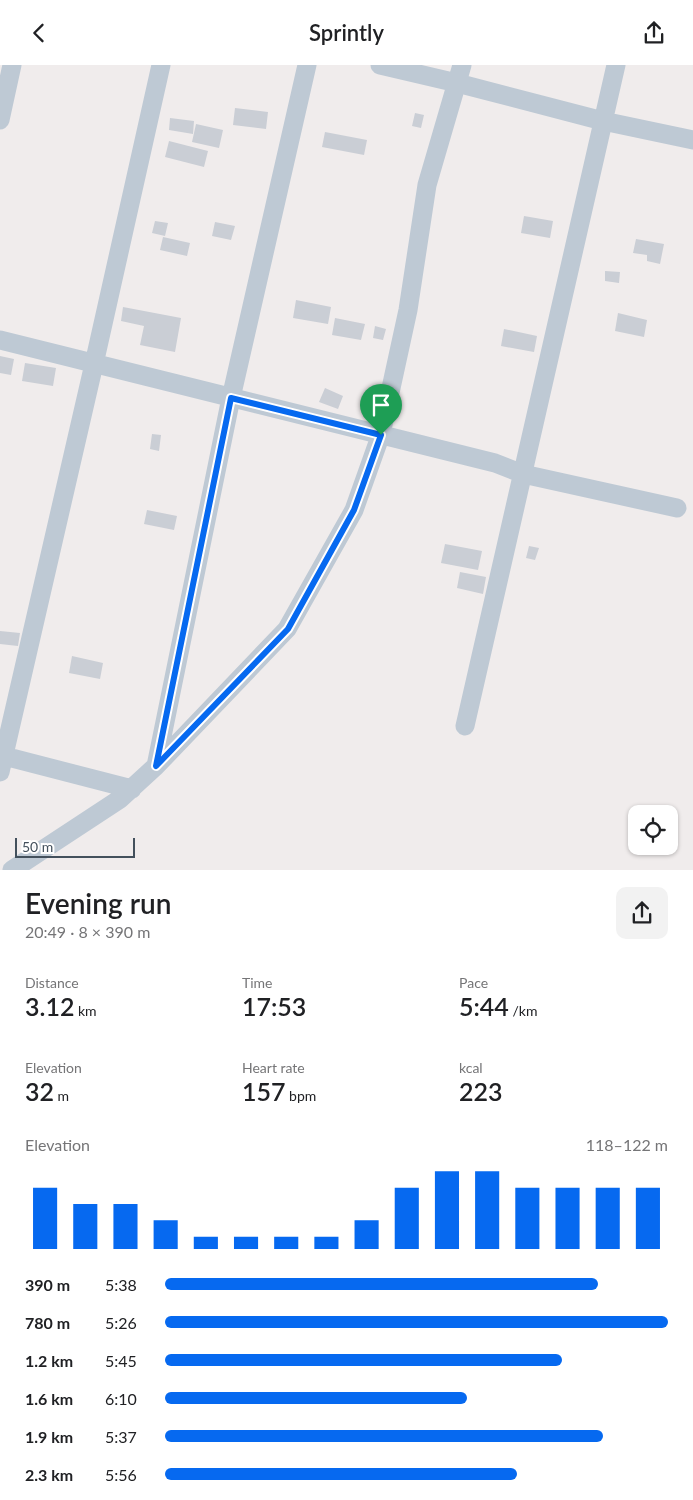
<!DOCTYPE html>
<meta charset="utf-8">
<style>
:root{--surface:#fff;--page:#f2f2f2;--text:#202124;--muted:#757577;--accent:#0669f0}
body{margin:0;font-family:Lato,sans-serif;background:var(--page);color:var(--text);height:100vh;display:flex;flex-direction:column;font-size:19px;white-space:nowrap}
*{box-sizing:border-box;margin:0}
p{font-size:16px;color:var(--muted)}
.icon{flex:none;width:28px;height:28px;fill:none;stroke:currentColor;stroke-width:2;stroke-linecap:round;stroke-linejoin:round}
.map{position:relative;height:805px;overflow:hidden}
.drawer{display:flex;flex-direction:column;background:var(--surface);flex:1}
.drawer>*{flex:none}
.fabs{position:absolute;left:628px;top:740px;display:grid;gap:10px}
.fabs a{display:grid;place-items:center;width:50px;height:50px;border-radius:10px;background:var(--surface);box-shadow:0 1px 4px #0004;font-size:25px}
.scale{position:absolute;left:15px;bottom:12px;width:120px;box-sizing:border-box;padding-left:5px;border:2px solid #43505c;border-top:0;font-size:14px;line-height:18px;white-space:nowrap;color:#43505c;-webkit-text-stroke:4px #fff;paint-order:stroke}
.pin{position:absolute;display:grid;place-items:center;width:42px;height:42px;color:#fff;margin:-51px -21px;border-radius:50% 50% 50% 0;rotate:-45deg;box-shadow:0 0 5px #0007}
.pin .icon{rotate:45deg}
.round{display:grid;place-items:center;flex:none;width:52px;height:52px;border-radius:10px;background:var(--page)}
.overview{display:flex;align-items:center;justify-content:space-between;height:85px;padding:0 25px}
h1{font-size:28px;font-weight:600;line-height:38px}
.figures{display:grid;grid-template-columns:repeat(3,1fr);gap:8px;height:85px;padding:5px 25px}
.figures div{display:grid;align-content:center}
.figures b{font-size:25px;font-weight:600}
.figures small{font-size:14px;font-weight:400}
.figures p{font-size:14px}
.chart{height:140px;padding:10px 25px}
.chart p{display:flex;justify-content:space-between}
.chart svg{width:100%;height:90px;margin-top:5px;stroke:var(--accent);stroke-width:6}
ul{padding:0 25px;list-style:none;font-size:16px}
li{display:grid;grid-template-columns:80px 60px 1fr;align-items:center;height:38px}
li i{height:12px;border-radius:6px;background:var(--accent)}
header{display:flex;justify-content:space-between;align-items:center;height:65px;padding:0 25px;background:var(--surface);font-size:22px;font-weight:600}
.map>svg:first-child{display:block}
.building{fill:#caced5}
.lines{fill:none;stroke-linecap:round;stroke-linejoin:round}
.street{stroke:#bec9d4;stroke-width:19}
.route-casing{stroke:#fff;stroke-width:10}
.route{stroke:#0669f0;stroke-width:6}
</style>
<header><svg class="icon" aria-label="back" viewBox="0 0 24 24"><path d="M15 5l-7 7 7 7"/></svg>Sprintly<svg class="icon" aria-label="share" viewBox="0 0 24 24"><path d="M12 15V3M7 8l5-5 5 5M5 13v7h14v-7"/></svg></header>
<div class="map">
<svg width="693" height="805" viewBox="0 0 693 805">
<rect width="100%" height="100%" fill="#f0ecec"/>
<path class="building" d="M 235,43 L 268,47 L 266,64 L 233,60 Z
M 415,48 L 424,50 L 421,63 L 412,61 Z
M 170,53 L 194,56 L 193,69 L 169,65 Z
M 196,59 L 223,65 L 219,83 L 192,77 Z
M 325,67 L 367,75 L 364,90 L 322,82 Z
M 169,76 L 208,86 L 204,102 L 165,92 Z
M 524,151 L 553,156 L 550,173 L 521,168 Z
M 155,156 L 168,158 L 165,171 L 152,168 Z
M 215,157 L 235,161 L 231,175 L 212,171 Z
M 163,172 L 190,178 L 187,191 L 160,185 Z
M 636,174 L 664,179 L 660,199 L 647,196 L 647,190 L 633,188 Z
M 605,206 L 620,207 L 619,218 L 605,216 Z
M 296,235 L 331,242 L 328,259 L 293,253 Z
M 123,242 L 181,253 L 175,287 L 140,280 L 144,261 L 121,256 Z
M 618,248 L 647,255 L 644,272 L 615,266 Z
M 335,253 L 365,259 L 361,275 L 332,270 Z
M 375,261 L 386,264 L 383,275 L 373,273 Z
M 504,264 L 537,271 L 534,287 L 501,281 Z
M 0,291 L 14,294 L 11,310 L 0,308 Z
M 25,298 L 56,303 L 53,321 L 22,316 Z
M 325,323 L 343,331 L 338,344 L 319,337 Z
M 152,369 L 161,370 L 159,386 L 150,384 Z
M 147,445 L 177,451 L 174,465 L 144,459 Z
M 445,479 L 482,486 L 478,505 L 441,498 Z
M 529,481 L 539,483 L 535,495 L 526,493 Z
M 460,507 L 486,512 L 483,529 L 457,523 Z
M 0,566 L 20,568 L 18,581 L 0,579 Z
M 72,591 L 103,598 L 100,614 L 69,608 Z"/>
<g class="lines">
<path class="street" d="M 380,0 L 457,18 L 603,56 L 693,75
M 0,55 L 12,0
M 0,275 L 495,398 L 523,409 L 677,443
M 465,661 L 616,0
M 0,690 L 132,724
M 156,701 L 231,333 L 307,0
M 0,707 L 94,299 L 161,0
M 12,805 L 120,734 L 156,701 L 287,564 L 354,445 L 381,369 L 408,245 L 427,120 L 462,0"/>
</g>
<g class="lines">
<g class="route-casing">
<path id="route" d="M 231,333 L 381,370 L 354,445 L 288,564 L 156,701 Z"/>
</g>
<use href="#route" class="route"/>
</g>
</svg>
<div class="fabs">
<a><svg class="icon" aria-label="locate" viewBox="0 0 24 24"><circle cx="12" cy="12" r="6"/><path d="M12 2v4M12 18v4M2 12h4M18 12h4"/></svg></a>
</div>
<div class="scale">50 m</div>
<div class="pin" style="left:381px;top:370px;background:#1e9e55"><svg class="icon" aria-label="arrive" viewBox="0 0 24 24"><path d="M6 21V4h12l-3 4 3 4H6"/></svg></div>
</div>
<section class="drawer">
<div class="overview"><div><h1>Evening run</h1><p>20:49 · 8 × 390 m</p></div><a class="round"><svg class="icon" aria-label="share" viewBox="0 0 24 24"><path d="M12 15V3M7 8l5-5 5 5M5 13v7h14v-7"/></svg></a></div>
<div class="figures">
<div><p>Distance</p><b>3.12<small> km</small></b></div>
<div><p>Time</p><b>17:53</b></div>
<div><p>Pace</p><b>5:44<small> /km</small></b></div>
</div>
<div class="figures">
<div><p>Elevation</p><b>32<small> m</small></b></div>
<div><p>Heart rate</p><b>157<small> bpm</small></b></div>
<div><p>kcal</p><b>223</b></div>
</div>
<div class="chart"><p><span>Elevation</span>118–122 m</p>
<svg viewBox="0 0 160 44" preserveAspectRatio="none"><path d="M5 44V14M15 44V22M25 44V22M35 44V30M45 44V38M55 44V38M65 44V38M75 44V38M85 44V30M95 44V14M105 44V6M115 44V6M125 44V14M135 44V14M145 44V14M155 44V14"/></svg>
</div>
<ul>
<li><b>390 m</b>5:38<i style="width:86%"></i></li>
<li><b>780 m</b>5:26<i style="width:100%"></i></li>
<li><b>1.2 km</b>5:45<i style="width:79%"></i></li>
<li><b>1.6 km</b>6:10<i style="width:60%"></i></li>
<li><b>1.9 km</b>5:37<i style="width:87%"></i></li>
<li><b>2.3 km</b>5:56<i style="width:70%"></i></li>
</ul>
</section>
